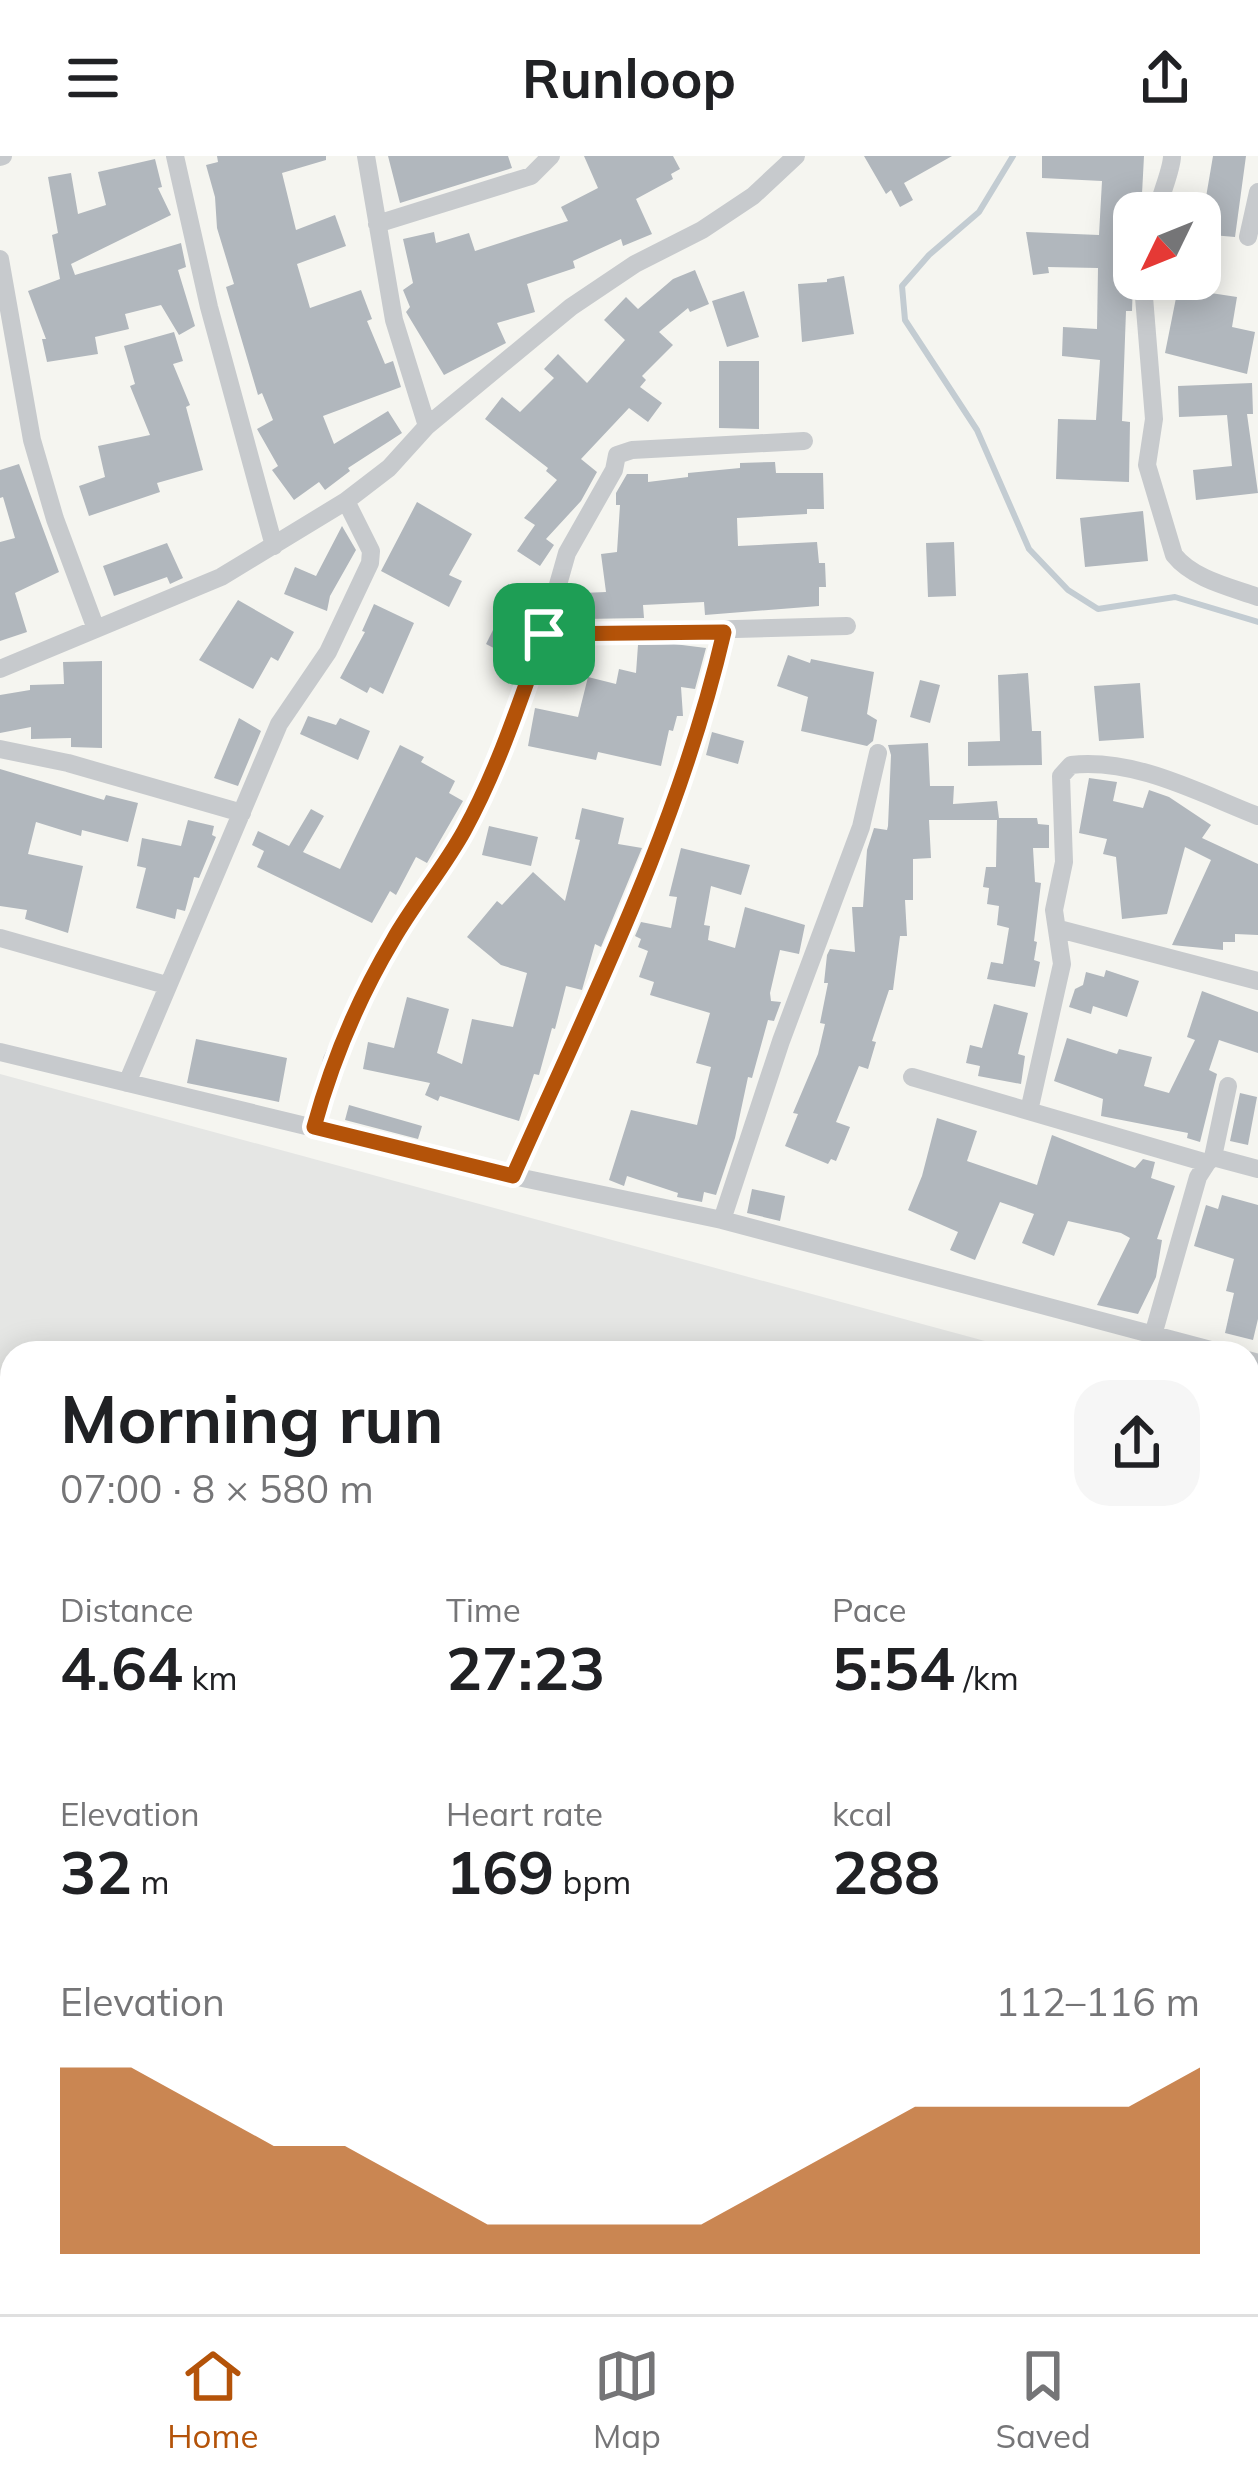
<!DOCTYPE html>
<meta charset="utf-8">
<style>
:root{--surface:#fff;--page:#f6f6f6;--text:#202124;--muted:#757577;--line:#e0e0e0;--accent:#b45309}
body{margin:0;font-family:Mulish,sans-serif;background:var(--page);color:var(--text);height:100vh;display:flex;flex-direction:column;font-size:45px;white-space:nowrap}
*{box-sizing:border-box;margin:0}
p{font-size:39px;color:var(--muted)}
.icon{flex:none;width:66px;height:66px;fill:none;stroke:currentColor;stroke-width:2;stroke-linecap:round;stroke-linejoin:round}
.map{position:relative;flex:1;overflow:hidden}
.details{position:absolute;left:0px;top:1185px;width:1260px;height:975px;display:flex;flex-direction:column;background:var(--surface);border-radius:36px 36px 0 0;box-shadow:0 6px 30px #0003}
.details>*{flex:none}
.needle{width:78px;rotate:227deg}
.fabs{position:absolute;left:1113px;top:36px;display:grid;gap:24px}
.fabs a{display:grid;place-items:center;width:108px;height:108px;border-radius:24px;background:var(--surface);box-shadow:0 6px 30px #0003;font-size:60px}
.pin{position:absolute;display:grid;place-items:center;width:102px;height:102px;color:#fff;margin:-51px;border-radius:24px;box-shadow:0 6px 18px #0006}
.round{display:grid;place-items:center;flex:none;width:126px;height:126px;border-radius:36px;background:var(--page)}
.summary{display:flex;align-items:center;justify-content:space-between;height:204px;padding:0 60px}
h1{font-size:66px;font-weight:700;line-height:90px}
.metrics{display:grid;grid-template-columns:repeat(3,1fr);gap:18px;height:204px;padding:12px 60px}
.metrics div{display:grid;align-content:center}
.metrics b{font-size:60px;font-weight:700}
.metrics small{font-size:33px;font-weight:400}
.metrics p{font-size:33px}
.chart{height:336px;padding:24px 60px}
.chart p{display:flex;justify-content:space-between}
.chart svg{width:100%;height:216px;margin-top:12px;fill:var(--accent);opacity:.7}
header{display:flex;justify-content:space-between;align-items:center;height:156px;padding:0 60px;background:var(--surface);font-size:54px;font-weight:700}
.tab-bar{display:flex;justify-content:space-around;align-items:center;height:168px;border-top:3px solid var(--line);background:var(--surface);font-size:33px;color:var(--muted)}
.tab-bar a{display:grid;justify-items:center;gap:6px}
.tab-bar .selected{color:var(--accent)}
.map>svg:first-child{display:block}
.built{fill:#e5e6e4}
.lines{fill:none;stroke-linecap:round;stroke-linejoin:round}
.stream{stroke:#c3ccd2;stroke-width:6}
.building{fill:#b1b7bd}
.street{stroke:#c7cacd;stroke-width:18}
.route-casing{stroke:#fff;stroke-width:24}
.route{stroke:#b45309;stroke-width:15}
</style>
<header><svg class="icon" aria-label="menu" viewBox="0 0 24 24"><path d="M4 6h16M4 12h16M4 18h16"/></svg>Runloop<svg class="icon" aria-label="share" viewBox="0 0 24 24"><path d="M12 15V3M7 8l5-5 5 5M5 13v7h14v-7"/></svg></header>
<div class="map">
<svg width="1258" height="2158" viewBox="0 0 1258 2158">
<rect width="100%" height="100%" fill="#f5f5f0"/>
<path class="built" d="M 0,918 L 1029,1197 L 12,1197 L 12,2148 L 1248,2148 L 1248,1257 L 1258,1259 L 1258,2158 L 0,2158 Z"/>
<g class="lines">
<path class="stream" d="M 1013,0 L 979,56 L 929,99 L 902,130 L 905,164 L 977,274 L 1029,393 L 1068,434 L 1098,453 L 1175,441 L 1258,466"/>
</g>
<path class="building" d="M 217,0 L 326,0 L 326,4 L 282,17 L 296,74 L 335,59 L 346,90 L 297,108 L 310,152 L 361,134 L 372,163 L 367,165 L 385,208 L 393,205 L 401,231 L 323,260 L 334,288 L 388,255 L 402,277 L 348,312 L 350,315 L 325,334 L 319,326 L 294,344 L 272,314 L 278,310 L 257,273 L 273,264 L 262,237 L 258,239 L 226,131 L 234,128 L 217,72 L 215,41 L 206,9 L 218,6 Z
M 388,0 L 508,0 L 512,12 L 400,47 Z
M 584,0 L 673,0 L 680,13 L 671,18 L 673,23 L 636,43 L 652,78 L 623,90 L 621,83 L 573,105 L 575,112 L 527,128 L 535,156 L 497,167 L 506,187 L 444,219 L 406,156 L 410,151 L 403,134 L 413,127 L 403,83 L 434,76 L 436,87 L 469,77 L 475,95 L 568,65 L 561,51 L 598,32 Z
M 864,0 L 952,0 L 904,27 L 913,44 L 900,51 L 891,34 L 886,38 Z
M 1042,0 L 1144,0 L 1142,38 L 1147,41 L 1144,57 L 1134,57 L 1134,71 L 1117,70 L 1116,126 L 1133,126 L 1132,155 L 1126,155 L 1122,265 L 1130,266 L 1129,326 L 1056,323 L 1058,263 L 1096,264 L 1100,204 L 1062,200 L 1063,171 L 1097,173 L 1098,112 L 1048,111 L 1049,117 L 1033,119 L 1026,76 L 1099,79 L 1102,25 L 1042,22 Z
M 1213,0 L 1246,0 L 1235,81 L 1200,78 L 1200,57 L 1171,57 L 1174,44 L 1205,47 Z
M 155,3 L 162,31 L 158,32 L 171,59 L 71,108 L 75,119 L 181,87 L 186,111 L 178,114 L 195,170 L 179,179 L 161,149 L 125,158 L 129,173 L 95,181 L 98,198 L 47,206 L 42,183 L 46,183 L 28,135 L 60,123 L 52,79 L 58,77 L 48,21 L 71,17 L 78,58 L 106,49 L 98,16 Z
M 695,114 L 709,148 L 690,156 L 688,152 L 659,176 L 673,189 L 642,220 L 646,224 L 640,231 L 662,247 L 648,266 L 629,252 L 581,303 L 597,316 L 581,345 L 546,383 L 554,389 L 540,410 L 517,395 L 535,369 L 524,362 L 557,324 L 546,315 L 548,312 L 485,263 L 502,241 L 520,256 L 554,222 L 544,213 L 558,198 L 587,227 L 625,184 L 604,164 L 626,141 L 638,153 L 673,123 Z
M 844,120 L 854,178 L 802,186 L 798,128 L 827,126 L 827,123 Z
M 1178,132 L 1237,141 L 1232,171 L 1255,176 L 1247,218 L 1165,197 Z
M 744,135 L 759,181 L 727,191 L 712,145 Z
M 174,176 L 183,205 L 173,208 L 190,249 L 186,251 L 203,314 L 157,327 L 160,336 L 89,360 L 79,330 L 105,321 L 98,290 L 150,279 L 130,230 L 135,228 L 124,190 Z
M 719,205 L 759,205 L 759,273 L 719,272 Z
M 1252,227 L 1253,258 L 1247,258 L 1258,337 L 1196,344 L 1193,314 L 1232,310 L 1227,259 L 1179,261 L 1178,230 Z
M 775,306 L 776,317 L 823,317 L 824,353 L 807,353 L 807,358 L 737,362 L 738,390 L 817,386 L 819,407 L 825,407 L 826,431 L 819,431 L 819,450 L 705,459 L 704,446 L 643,449 L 644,462 L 584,463 L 582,437 L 606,436 L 601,398 L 617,396 L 620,349 L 616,349 L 616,337 L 627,318 L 648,318 L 648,326 L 688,321 L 688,317 L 740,312 L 740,307 Z
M 19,308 L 59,416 L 15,437 L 27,476 L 0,485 L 0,386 L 15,382 L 3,341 L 0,342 L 0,314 Z
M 417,346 L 472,378 L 449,419 L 462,425 L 449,451 L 381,415 Z
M 1143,355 L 1148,405 L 1085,411 L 1080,362 Z
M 342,370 L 356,394 L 330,440 L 327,455 L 284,438 L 295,411 L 316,420 Z
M 954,386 L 956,440 L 928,441 L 926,387 Z
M 167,387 L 183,422 L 170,428 L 167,421 L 114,440 L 103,410 Z
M 238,444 L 294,476 L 278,505 L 271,501 L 253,533 L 199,504 Z
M 374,448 L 414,467 L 383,538 L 370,531 L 367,537 L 340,522 L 365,476 L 362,475 Z
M 499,462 L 530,478 L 517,504 L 486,488 Z
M 674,488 L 706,492 L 695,533 L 681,531 L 683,560 L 677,560 L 673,575 L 669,574 L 661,610 L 598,596 L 596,604 L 528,590 L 535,552 L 578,561 L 588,521 L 616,528 L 619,513 L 636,517 L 638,489 Z
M 788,499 L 810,507 L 811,503 L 874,516 L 867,558 L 877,564 L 873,585 L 867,590 L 801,575 L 808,541 L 777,530 Z
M 102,505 L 102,592 L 71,591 L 71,582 L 31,583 L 31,571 L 0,577 L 0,539 L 30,534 L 30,529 L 64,528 L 63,506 Z
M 1028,517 L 1032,575 L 1041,575 L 1042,609 L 968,610 L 968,586 L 1000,585 L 998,519 Z
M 920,524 L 940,529 L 930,567 L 910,561 Z
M 1140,527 L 1144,582 L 1099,585 L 1094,530 Z
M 308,560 L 336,569 L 340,562 L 370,575 L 358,604 L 300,578 Z
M 239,562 L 261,575 L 238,630 L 214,622 Z
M 712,576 L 744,585 L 738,608 L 706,599 Z
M 928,587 L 930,630 L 954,630 L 953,648 L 997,645 L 999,662 L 1037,662 L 1038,668 L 1049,669 L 1049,692 L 1033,692 L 1035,726 L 1041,727 L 1034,785 L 1037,786 L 1034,804 L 1040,806 L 1035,831 L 987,823 L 991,806 L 1003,808 L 1009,772 L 997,769 L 999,750 L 987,748 L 989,732 L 983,731 L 986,711 L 996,711 L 997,664 L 929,664 L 931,702 L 913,703 L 913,744 L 905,744 L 907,780 L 900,780 L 893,834 L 889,834 L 872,885 L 876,886 L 868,913 L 859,910 L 836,966 L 850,971 L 836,1005 L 831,1003 L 828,1008 L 785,990 L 798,958 L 793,957 L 818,898 L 825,868 L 820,867 L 828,827 L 824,827 L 827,799 L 830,793 L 855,796 L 852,751 L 863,751 L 867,694 L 874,672 L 887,674 L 888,670 L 891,599 L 888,589 Z
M 400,589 L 424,601 L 421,606 L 455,625 L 449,637 L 463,645 L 427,707 L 416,701 L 396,739 L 390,735 L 372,767 L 257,711 L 264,695 L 252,689 L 258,675 L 289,690 L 311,653 L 324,660 L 303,696 L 340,713 Z
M 0,613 L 104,644 L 106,639 L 138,647 L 128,686 L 82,674 L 81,680 L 36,666 L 28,698 L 83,710 L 68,777 L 25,763 L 27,754 L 0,750 Z
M 1089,622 L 1117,626 L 1113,645 L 1143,652 L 1149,634 L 1169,641 L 1211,669 L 1202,682 L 1258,708 L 1258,779 L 1235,778 L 1235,786 L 1223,786 L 1223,794 L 1172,789 L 1211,704 L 1185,691 L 1167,758 L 1122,763 L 1116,701 L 1103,698 L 1107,683 L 1079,677 Z
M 582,652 L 624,662 L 618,688 L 642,692 L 601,791 L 595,788 L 582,834 L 566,830 L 555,873 L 552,872 L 539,919 L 534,918 L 519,965 L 440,940 L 438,945 L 425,939 L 430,927 L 363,913 L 368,886 L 394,892 L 407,841 L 449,853 L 437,897 L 462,908 L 472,863 L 513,871 L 527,817 L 501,809 L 467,781 L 497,745 L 502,749 L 533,716 L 565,745 L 580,684 L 575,683 Z
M 188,664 L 214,670 L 212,679 L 216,681 L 199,722 L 194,721 L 185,755 L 177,753 L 175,763 L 136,752 L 146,712 L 137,710 L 142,682 L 181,690 Z
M 489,670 L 538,681 L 531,710 L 482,699 Z
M 681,692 L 750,709 L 741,739 L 711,730 L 704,769 L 710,770 L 708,784 L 735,792 L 745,751 L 805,769 L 799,798 L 780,794 L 770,837 L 771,845 L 781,846 L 774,865 L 768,864 L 752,922 L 748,921 L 735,982 L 716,1039 L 704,1036 L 702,1046 L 677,1041 L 678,1037 L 627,1020 L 624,1030 L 609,1024 L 631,954 L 697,969 L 711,911 L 696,907 L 710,857 L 650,839 L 654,826 L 639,821 L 648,795 L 638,791 L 641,783 L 635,780 L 641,766 L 671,772 L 677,741 L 669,740 Z
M 1106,814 L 1139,825 L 1127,861 L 1093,850 L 1091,858 L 1069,851 L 1075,833 L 1083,829 L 1086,816 L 1104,821 Z
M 1202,835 L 1258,856 L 1258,897 L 1219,884 L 1209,914 L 1217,918 L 1200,986 L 1187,982 L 1188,977 L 1101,960 L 1103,943 L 1054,925 L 1067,882 L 1117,898 L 1119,893 L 1152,901 L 1144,930 L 1169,937 L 1195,884 L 1187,881 Z
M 994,848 L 1028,857 L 1018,898 L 1025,900 L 1021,928 L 978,920 L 980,910 L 966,907 L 970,889 L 982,892 Z
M 196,883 L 287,902 L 279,946 L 187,927 Z
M 1240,937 L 1257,941 L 1248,989 L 1230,985 Z
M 349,949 L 422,970 L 418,983 L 345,964 Z
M 937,962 L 977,975 L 967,1005 L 1037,1029 L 1052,979 L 1135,1012 L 1143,1003 L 1155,1006 L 1151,1022 L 1175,1030 L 1157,1083 L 1162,1084 L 1156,1121 L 1138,1158 L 1097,1149 L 1130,1082 L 1121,1077 L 1068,1065 L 1054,1100 L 1022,1087 L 1034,1058 L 1000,1046 L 975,1104 L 950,1094 L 958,1076 L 908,1054 L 922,1020 Z
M 752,1033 L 785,1040 L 780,1065 L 747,1057 Z
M 1222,1039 L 1258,1049 L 1258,1163 L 1253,1184 L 1225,1177 L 1234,1137 L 1226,1135 L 1234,1103 L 1194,1090 L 1206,1049 L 1218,1053 Z"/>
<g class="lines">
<path class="street" d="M 175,0 L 209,151 L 274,390
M 366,0 L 394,164 L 427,270
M 0,1 L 3,0
M 1157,57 C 1160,39 1172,14 1172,0
M 377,68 L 531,20 L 551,0
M 1248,81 L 1258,36
M 0,103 L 32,284 L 55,363 L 96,473
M 1147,123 L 1144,141 L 1154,263 L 1147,309 L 1174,399 C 1193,423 1230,431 1258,441
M 544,478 L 847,470
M 0,513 L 221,421 L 346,345 L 389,312 L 427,270 L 571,151 L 635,108 L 702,74 L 753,40 L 796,0
M 0,593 L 68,607 L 242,657
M 1059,773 L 1258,825
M 0,782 L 166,829
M 0,896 L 513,1020 L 722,1064 L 1222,1197
M 912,921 L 1207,1007 L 1213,1001 L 1258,1013
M 127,927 L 279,568 L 328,496 L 370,407 L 371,395 L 346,345
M 1029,955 L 1062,808 L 1054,754 L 1064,706 L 1061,620 L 1071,609 C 1136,602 1199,637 1258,660
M 314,972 L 332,904 L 361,844 L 392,784 L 463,676 L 500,601 L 544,478 L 567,397 L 614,314 L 617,299 L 632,294 L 804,285
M 1213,1001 L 1228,930
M 513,1020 C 593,842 680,667 724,476
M 722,1064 L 781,885 L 861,671 L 878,597
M 1153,1179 L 1198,1021 L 1207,1007
M 1248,1204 L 1258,1207
M 0,1440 L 12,1445
M 1248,1582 L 1258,1560
M 0,1668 L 12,1673
M 0,1977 L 12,1981
M 0,2131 L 12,2094
M 598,2148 L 605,2158
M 0,2158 L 1,2158
M 1074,2158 L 1077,2148"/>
</g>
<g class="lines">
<g class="route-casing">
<path id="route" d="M 724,476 C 679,670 593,840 513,1020 L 314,971 C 332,905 358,843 393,784 C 414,747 443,713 464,675 C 498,613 520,545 544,478 Z"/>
</g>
<use href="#route" class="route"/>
</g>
</svg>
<div class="fabs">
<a><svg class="needle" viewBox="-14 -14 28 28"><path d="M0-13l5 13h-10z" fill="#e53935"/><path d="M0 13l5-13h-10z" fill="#757577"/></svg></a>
</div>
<div class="pin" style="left:544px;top:478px;background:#1e9e55"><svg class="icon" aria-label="arrive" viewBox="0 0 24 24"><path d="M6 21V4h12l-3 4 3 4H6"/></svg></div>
<section class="details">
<div class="summary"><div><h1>Morning run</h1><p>07:00 · 8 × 580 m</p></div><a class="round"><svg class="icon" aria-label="share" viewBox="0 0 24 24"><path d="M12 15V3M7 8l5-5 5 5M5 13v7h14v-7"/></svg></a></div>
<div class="metrics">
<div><p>Distance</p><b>4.64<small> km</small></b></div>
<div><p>Time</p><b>27:23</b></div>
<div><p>Pace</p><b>5:54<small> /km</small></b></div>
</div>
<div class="metrics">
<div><p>Elevation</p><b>32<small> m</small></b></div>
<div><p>Heart rate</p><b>169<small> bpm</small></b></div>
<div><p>kcal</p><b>288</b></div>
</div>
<div class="chart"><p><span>Elevation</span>112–116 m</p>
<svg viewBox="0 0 160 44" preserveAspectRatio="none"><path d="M0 44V6L10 6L20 14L30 22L40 22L50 30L60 38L70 38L80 38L90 38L100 30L110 22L120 14L130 14L140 14L150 14L160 6V44z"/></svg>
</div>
</section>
</div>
<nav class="tab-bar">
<a class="selected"><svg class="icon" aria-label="home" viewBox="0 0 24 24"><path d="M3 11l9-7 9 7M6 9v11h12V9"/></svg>Home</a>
<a><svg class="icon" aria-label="map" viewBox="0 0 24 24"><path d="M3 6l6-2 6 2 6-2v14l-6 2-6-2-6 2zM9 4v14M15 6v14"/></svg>Map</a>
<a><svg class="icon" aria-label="saved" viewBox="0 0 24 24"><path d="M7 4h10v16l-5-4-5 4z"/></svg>Saved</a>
</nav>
